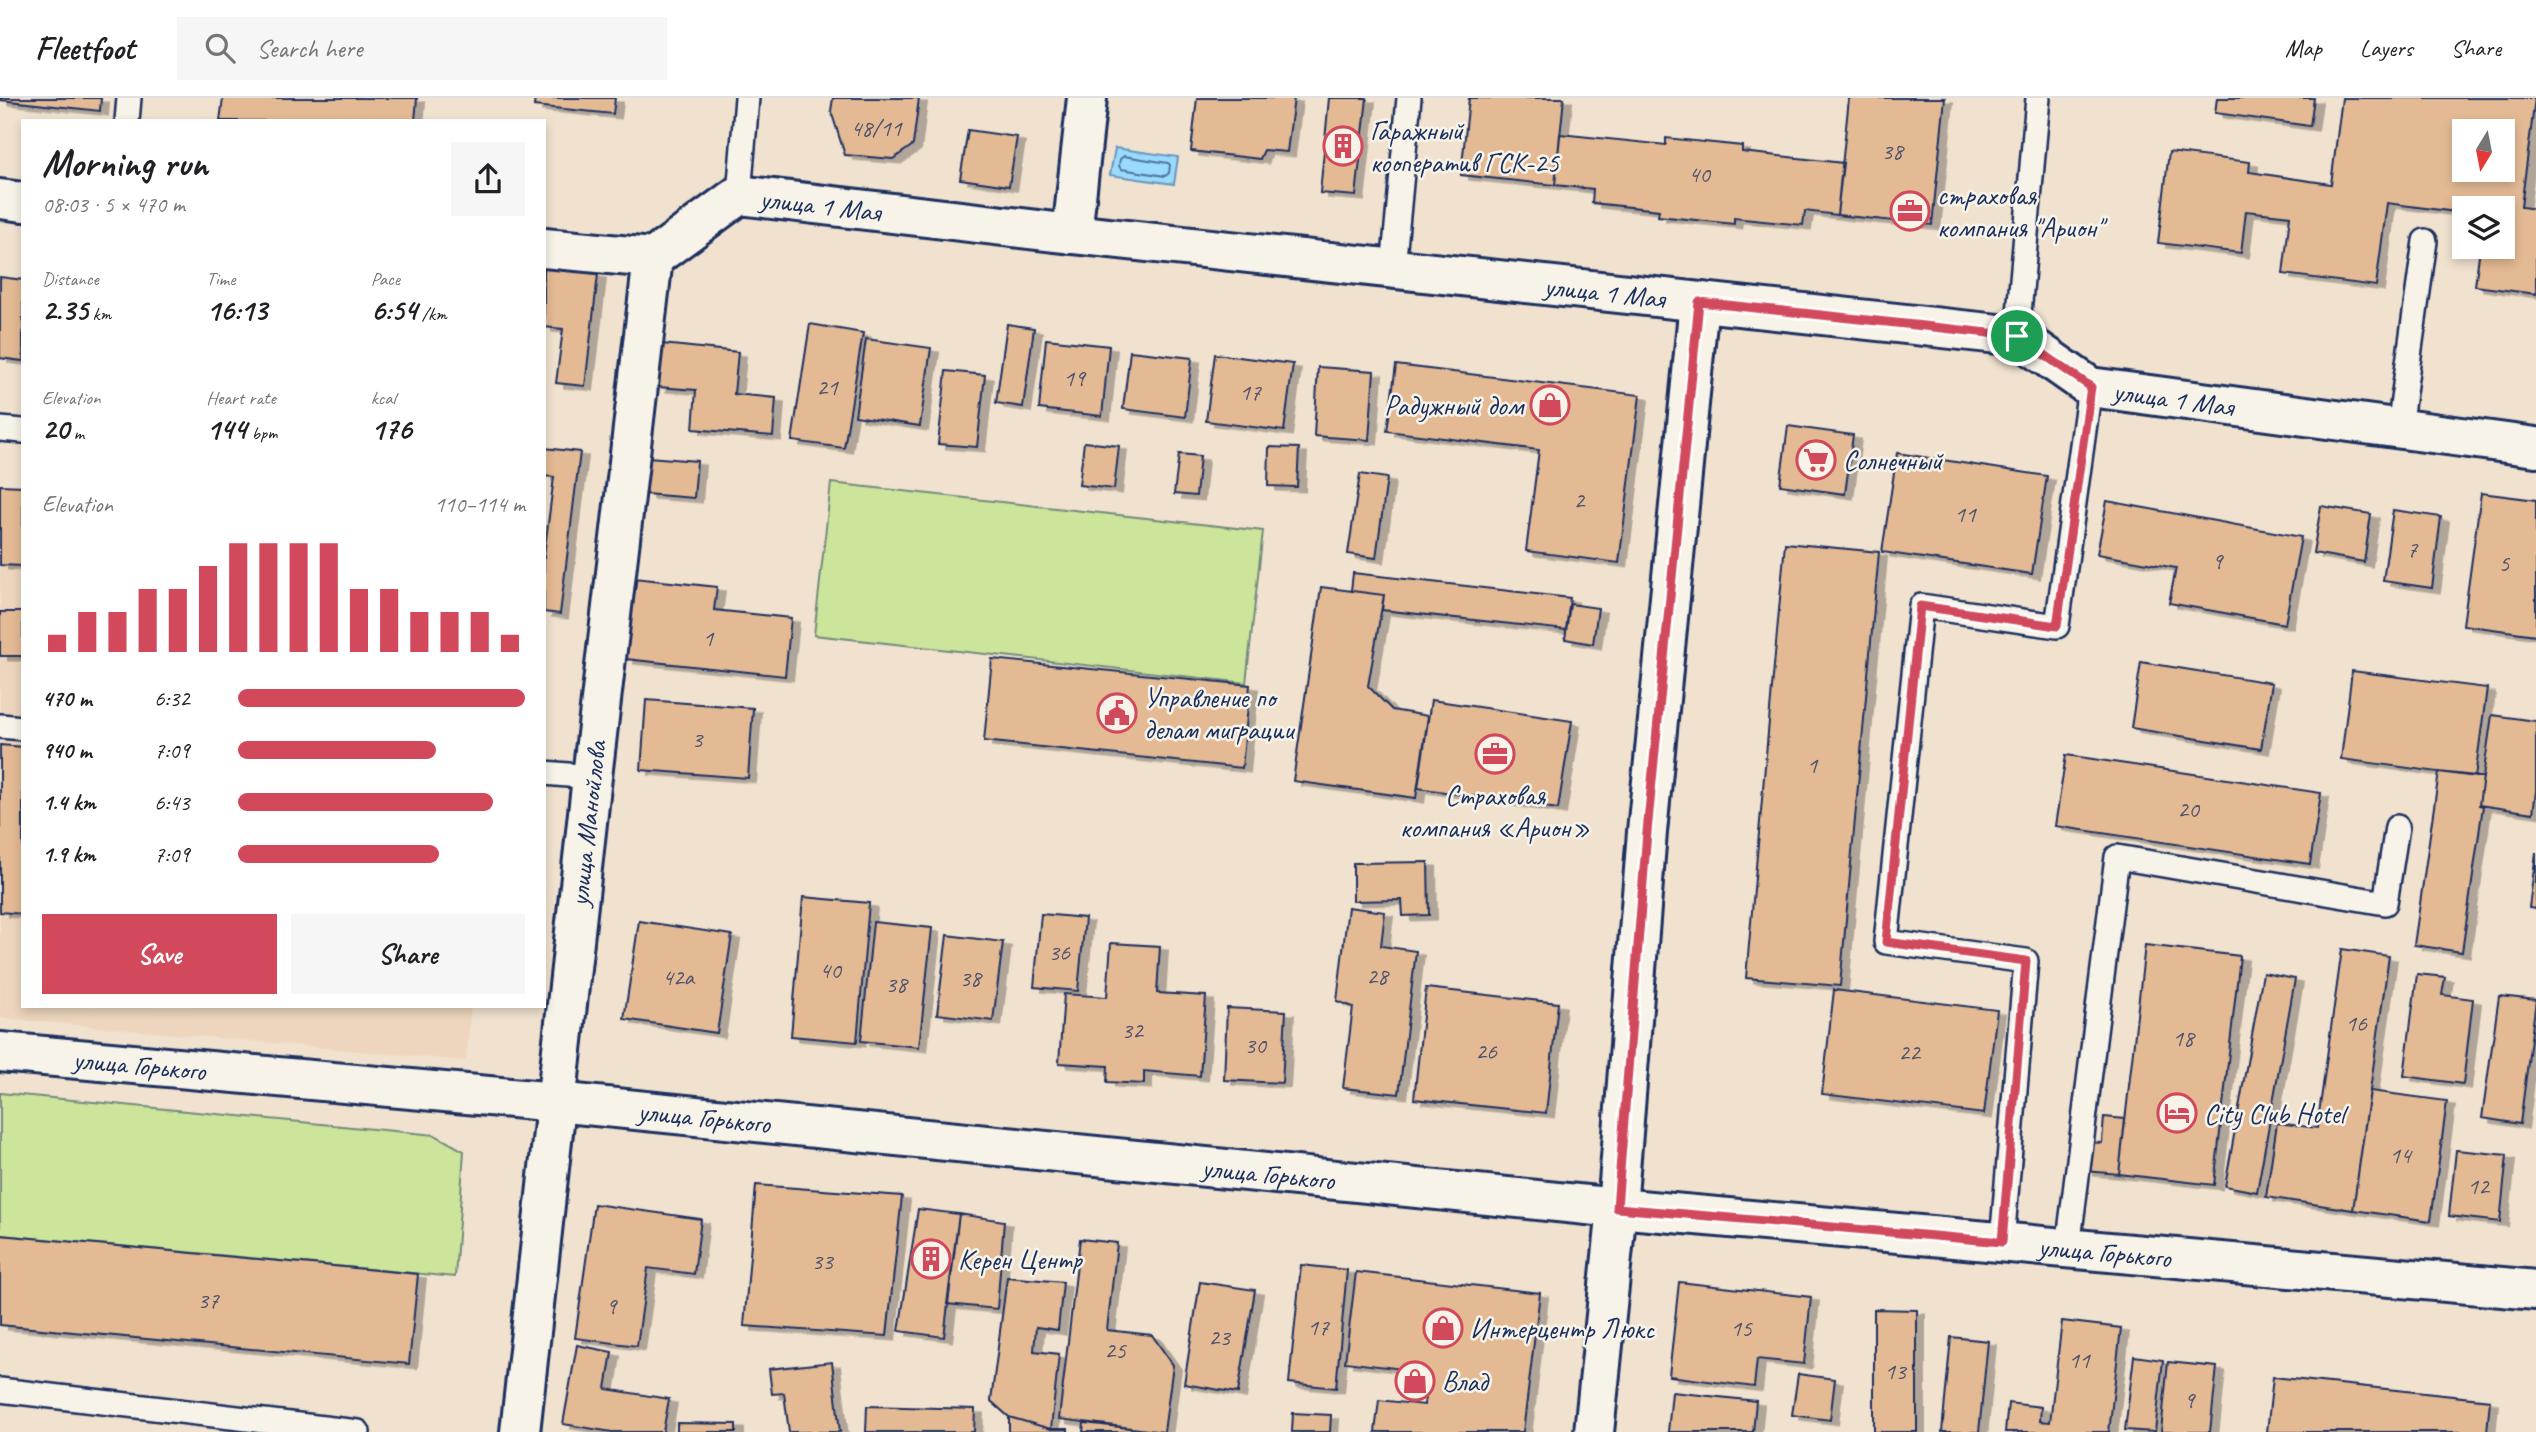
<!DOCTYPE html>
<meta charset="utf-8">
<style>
:root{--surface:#fff;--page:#f6f6f6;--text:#202124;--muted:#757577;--line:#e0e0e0;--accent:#d1495b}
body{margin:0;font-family:Caveat,sans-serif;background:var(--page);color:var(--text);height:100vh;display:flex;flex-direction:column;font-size:26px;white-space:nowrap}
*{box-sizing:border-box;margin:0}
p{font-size:23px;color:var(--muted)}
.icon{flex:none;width:38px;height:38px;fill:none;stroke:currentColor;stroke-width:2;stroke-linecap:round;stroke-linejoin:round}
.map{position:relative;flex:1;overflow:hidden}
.sheet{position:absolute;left:21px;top:21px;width:525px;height:889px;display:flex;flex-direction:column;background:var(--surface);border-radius:0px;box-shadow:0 4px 10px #0003}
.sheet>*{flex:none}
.needle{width:46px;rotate:190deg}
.controls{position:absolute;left:2452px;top:21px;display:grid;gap:14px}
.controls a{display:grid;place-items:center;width:63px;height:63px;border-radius:0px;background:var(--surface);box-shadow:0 4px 10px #0003;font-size:35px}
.pin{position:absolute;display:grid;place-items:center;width:60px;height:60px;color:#fff;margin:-30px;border:4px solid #fff;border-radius:50%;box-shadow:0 2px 7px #0007}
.round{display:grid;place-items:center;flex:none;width:74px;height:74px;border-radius:0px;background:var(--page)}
.head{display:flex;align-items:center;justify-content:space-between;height:119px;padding:0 21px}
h1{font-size:38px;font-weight:700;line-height:52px}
.stats{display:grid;grid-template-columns:repeat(3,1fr);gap:10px;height:119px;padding:7px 21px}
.stats div{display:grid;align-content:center}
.stats b{font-size:30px;font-weight:700}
.stats small{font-size:19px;font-weight:400}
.stats p{font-size:19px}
.chart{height:196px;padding:14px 21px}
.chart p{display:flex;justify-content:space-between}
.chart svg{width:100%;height:126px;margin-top:7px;stroke:var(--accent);stroke-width:6}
.button{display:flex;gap:14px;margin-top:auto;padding:14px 21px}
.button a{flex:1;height:80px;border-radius:0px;background:var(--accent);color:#fff;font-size:28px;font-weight:700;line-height:80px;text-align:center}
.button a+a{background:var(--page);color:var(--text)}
ul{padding:0 21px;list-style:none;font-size:23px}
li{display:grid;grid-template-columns:112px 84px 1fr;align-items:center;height:52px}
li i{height:18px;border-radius:9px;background:var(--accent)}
header{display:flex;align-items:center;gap:42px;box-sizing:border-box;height:98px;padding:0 35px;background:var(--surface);border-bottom:2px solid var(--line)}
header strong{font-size:33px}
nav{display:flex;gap:38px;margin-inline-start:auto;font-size:24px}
.search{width:490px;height:63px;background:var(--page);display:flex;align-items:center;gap:18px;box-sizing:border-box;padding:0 24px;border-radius:0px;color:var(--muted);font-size:26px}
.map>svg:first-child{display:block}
.built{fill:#edd6bd}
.green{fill:#cce59b;stroke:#748a7c;stroke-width:2}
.water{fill:#9adafc;stroke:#6796bd;stroke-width:2}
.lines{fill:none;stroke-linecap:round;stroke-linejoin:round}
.shore{stroke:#4e739d;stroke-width:2}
.building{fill:#e4ba94;stroke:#1b2f5e;stroke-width:2;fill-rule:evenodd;filter:url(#shadow)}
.lane-casing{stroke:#1b2f5e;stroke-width:28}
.street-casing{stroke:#1b2f5e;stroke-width:44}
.lane{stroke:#f7f3e8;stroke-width:23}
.street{stroke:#f7f3e8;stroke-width:38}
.route-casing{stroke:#fff;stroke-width:14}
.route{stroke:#d1495b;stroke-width:9}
.labels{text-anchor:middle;stroke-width:5;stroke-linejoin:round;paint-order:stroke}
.number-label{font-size:24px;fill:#4d526c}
.poi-label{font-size:28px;fill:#1b2f5e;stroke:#f7f3e8;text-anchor:start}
.street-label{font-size:28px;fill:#1b2f5e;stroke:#f7f3e8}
</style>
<header>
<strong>Fleetfoot</strong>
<div class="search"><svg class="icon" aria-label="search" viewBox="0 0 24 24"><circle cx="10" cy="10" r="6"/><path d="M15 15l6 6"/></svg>Search here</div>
<nav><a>Map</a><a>Layers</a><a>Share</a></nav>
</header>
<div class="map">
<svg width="2536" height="1334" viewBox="0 0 2536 1334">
<defs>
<filter id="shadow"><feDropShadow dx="8" dy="4.5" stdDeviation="0" flood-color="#0004"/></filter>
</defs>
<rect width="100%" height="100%" fill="#f1e2cf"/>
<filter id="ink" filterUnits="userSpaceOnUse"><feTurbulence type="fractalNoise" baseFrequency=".0143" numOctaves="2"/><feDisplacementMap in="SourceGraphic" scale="14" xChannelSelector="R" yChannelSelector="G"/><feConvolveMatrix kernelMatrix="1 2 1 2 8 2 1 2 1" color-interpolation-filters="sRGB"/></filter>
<g filter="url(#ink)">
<path class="built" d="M 0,389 L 23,391 L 23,908 L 471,908 L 466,963 L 0,920 Z"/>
<path class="green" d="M 831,385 L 1263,433 L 1246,585 L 814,537 Z
M 0,995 L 435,1037 L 464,1053 L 455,1179 L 0,1137 Z"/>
<path class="water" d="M 1115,50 L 1178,59 L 1174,86 L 1110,77 Z"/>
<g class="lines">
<path class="shore" d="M 1124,58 L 1168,65 L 1170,67 L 1169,75 L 1165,78 L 1121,71 L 1119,68 L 1120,61 Z"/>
</g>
<path class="building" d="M 0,0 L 101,0 L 100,13 L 0,2 Z
M 223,0 L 417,0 L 415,23 L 220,23 Z
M 535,0 L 615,0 L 613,16 L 534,8 Z
M 833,0 L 919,0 L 913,47 L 893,61 L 845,57 L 831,13 Z
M 1197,0 L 1294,0 L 1287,54 L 1264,52 L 1260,61 L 1191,53 Z
M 1329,0 L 1367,0 L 1356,98 L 1320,95 Z
M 1469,0 L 1564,0 L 1555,87 L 1461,77 Z
M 1849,0 L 1945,0 L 1932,127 L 1837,117 Z
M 2217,0 L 2314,0 L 2310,28 L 2215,15 Z
M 2342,0 L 2535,0 L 2521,109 L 2536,111 L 2536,196 L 2475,188 L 2480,149 L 2502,149 L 2502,110 L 2464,110 L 2464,115 L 2387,105 L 2376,188 L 2283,176 L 2290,118 L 2246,113 L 2241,155 L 2158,145 L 2169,54 L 2250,64 L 2249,74 L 2331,86 ZM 2464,33 L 2502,33 L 2502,72 L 2464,72 Z
M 968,32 L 1017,39 L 1009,88 L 960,81 Z
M 1560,36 L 1666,47 L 1666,40 L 1742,48 L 1742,54 L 1843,65 L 1837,117 L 1805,113 L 1803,127 L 1734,120 L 1734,126 L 1658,118 L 1659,112 L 1592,105 L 1593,91 L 1555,87 Z
M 544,169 L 598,176 L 585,288 L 556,285 L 563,231 L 544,229 Z
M 0,179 L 23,182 L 23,263 L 0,260 Z
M 810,226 L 863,235 L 844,350 L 792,343 Z
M 1007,226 L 1034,230 L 1023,309 L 996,305 Z
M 866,241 L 931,250 L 920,328 L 855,318 Z
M 1046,241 L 1109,248 L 1102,318 L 1039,311 Z
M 662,246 L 738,254 L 734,296 L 776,300 L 773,338 L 693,331 L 696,292 L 658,289 Z
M 1130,253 L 1192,260 L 1185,319 L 1123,311 Z
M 1215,256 L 1293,266 L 1284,333 L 1206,323 Z
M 1396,267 L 1640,297 L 1619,465 L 1526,453 L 1539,352 L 1387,333 Z
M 1318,269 L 1374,273 L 1369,342 L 1314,338 Z
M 946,273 L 985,277 L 977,349 L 938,346 Z
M 1788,328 L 1853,337 L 1845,396 L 1780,387 Z
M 1084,344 L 1119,348 L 1114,391 L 1079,387 Z
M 1269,349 L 1299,350 L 1297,389 L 1268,388 Z
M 544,350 L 580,354 L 560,516 L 544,514 L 544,457 L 554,379 L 544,378 Z
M 1897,355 L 2047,378 L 2032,476 L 1882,454 Z
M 1179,356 L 1200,358 L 1196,398 L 1174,396 Z
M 648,359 L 697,363 L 694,400 L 645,396 Z
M 1360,376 L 1387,380 L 1376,460 L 1348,456 Z
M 0,387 L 23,388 L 23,468 L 0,467 Z
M 2481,395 L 2536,402 L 2536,537 L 2463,527 Z
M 2107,403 L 2301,439 L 2285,526 L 2169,505 L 2176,470 L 2097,456 Z
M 2321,408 L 2371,416 L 2364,464 L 2313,455 Z
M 2393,412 L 2441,419 L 2432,490 L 2383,483 Z
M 1785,445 L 1879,454 L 1840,888 L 1746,880 Z
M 1353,475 L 1570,500 L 1566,532 L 1382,512 L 1384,497 L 1351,493 Z
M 634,480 L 717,489 L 714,512 L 791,520 L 785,578 L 626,561 Z
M 1321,489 L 1384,497 L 1368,588 L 1392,612 L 1428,618 L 1416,700 L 1293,683 Z
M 1570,506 L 1598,510 L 1593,546 L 1565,541 Z
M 0,514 L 23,514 L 23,558 L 0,558 Z
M 992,561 L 1250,587 L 1242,670 L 984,643 Z
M 2141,564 L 2272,585 L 2261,651 L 2131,630 Z
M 2352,573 L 2487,590 L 2475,679 L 2341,661 Z
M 646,602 L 753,610 L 748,680 L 641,672 Z
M 1431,602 L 1572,623 L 1558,711 L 1418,690 Z
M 2492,617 L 2536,623 L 2536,693 L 2533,715 L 2479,707 Z
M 0,647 L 23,649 L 23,816 L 0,814 Z
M 2066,657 L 2321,695 L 2310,766 L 2055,728 Z
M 2439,674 L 2483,679 L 2479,707 L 2483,708 L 2462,854 L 2414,847 Z
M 2536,754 L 2536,811 L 2529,810 Z
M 1428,764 L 1429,817 L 1403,818 L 1402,802 L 1353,803 L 1353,765 Z
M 803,799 L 869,805 L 857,944 L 791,938 Z
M 1348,809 L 1385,814 L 1381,848 L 1416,853 L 1399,996 L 1343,990 L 1353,909 L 1337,903 Z
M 1041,816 L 1085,820 L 1078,893 L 1034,889 Z
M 639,823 L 732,837 L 717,935 L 624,921 Z
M 873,824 L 932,830 L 919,949 L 861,943 Z
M 947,837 L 1003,844 L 993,923 L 937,916 Z
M 1111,845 L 1160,848 L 1157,895 L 1206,898 L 1200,978 L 1144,973 L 1144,986 L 1107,984 L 1108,968 L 1059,965 L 1064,896 L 1107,899 Z
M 2145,847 L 2240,858 L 2214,1087 L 2119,1076 Z
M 2342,851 L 2389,858 L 2353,1112 L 2266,1099 L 2277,1025 L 2317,1030 Z
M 2263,875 L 2295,881 L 2257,1094 L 2225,1088 Z
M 2417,876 L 2445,879 L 2442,897 L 2473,901 L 2463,986 L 2404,978 Z
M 1426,890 L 1558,905 L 1546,1015 L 1414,1001 Z
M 1834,892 L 1997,912 L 1984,1016 L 1822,996 Z
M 2499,898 L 2536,902 L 2520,1026 L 2482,1020 Z
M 1227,910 L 1286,913 L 1282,985 L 1224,982 Z
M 2370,993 L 2447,1003 L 2431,1123 L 2353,1112 Z
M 2104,1019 L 2125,1021 L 2119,1076 L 2086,1073 L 2088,1044 L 2102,1045 Z
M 2456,1052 L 2507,1057 L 2500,1124 L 2449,1118 Z
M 756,1087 L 902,1098 L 887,1238 L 744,1228 Z
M 594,1106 L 701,1121 L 694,1176 L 648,1170 L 637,1248 L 575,1240 Z
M 918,1111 L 959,1116 L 944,1239 L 899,1233 Z
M 959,1116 L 1004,1123 L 997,1211 L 947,1206 Z
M 0,1137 L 418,1176 L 409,1266 L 0,1227 Z
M 1080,1141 L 1117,1145 L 1107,1232 L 1152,1237 L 1173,1267 L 1164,1334 L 1059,1321 Z
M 1301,1167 L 1347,1172 L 1336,1290 L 1289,1285 Z
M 1356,1174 L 1540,1195 L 1523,1334 L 1375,1334 L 1379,1302 L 1424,1307 L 1428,1274 L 1345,1264 Z
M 1007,1179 L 1063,1184 L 1058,1232 L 1036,1229 L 1034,1253 L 1059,1256 L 1051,1331 L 1009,1319 L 991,1303 Z
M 1200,1184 L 1255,1192 L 1238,1295 L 1184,1286 Z
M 1679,1184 L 1811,1199 L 1804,1266 L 1757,1261 L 1754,1289 L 1669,1278 Z
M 1874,1211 L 1917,1212 L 1917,1334 L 1874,1334 Z
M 2062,1223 L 2121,1230 L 2109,1334 L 2005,1334 L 2008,1305 L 2041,1309 L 2040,1323 L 2050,1324 Z
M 1951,1239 L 1988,1243 L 1979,1334 L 1942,1334 Z
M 577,1247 L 612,1254 L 606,1291 L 669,1301 L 663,1334 L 612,1334 L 563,1326 Z
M 2134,1258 L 2163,1262 L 2155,1334 L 2125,1332 Z
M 832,1264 L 840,1334 L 789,1334 L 784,1295 L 772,1296 L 769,1271 Z
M 2168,1264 L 2217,1269 L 2210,1334 L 2161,1334 Z
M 1798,1276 L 1835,1281 L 1830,1322 L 1792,1317 Z
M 2273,1279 L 2490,1302 L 2487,1334 L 2267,1334 Z
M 1672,1294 L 1756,1303 L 1753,1334 L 1668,1334 Z
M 867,1308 L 975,1311 L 974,1334 L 866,1334 Z
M 1293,1315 L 1331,1317 L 1330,1334 L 1292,1334 Z
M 1009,1319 L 1051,1331 L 1068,1331 L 1068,1334 L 1009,1334 Z
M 677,1325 L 736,1326 L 736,1334 L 677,1334 Z
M 1084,1325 L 1164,1334 L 1165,1334 L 1083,1334 Z"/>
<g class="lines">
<g class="lane-casing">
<path id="lane" d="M 127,23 L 129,0
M 739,97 L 747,0
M 1393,171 L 1409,0
M 2017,238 L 2038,0
M 2399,330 L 2425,143
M 0,331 L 23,333
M 0,628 L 23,630
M 544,675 L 592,679
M 2002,1144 L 2026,863 L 1886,844 L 1921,508 L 2057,528 L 2090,289
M 2068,1150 L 2117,759 L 2385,805 L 2397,729
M 0,1292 L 358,1334"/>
</g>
<g class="street-casing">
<g id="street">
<path d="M 0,101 L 23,104"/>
<path d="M 1072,136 L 1087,0"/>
<path id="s1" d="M 544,150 L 653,160 L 739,97 L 1072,136 L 2017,238 L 2090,289 L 2536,349"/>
<path id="s2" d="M 0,954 L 556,1004 L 1617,1110 L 2536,1192"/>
<path id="s3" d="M 520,1334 L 592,679 L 653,160"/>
<path d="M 1594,1334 L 1617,1110 L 1647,734 L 1699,204"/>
</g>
</g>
<use href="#lane" class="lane"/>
<use href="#street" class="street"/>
</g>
</g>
<g class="lines" filter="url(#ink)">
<g class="route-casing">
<path id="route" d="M 1699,204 L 2017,238 L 2091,289 L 2057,528 L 1920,508 L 1886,844 L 2026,863 L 2002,1144 L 1617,1110 L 1647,734 Z"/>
</g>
<use href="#route" class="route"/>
</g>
<defs>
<g id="building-ring" transform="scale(2.0125)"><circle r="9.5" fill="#f7f3e8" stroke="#d1495b" stroke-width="1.5"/><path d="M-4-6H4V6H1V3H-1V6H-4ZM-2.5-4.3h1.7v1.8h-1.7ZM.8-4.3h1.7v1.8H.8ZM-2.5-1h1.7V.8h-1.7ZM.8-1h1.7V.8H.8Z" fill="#d1495b"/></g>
<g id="office-ring" transform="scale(2.0125)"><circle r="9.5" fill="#f7f3e8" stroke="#d1495b" stroke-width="1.5"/><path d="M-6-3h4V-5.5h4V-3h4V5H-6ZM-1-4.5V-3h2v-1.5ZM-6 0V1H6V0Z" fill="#d1495b"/></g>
<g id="shop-ring" transform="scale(2.0125)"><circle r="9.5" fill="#f7f3e8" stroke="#d1495b" stroke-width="1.5"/><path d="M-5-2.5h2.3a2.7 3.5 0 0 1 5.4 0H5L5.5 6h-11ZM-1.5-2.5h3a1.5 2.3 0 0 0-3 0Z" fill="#d1495b"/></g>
<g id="supermarket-ring" transform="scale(2.0125)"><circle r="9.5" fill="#f7f3e8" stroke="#d1495b" stroke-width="1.5"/><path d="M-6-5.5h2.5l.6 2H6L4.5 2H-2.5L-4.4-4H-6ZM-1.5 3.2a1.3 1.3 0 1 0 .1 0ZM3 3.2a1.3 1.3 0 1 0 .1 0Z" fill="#d1495b"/></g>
<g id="civic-ring" transform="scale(2.0125)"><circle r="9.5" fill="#f7f3e8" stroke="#d1495b" stroke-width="1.5"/><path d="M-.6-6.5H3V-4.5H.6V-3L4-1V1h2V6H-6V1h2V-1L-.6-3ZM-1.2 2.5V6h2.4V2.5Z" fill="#d1495b"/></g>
<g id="hotel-ring" transform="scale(2.0125)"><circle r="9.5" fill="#f7f3e8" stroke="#d1495b" stroke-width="1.5"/><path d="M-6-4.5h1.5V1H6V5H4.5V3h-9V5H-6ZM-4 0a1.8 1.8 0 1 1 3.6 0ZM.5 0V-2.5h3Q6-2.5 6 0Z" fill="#d1495b"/></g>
</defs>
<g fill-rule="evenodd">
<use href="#building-ring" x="1343" y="48"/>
<use href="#office-ring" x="1910" y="113"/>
<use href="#shop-ring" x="1550" y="307"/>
<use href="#supermarket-ring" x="1816" y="362"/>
<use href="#civic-ring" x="1117" y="615"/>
<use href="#office-ring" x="1495" y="656"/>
<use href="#hotel-ring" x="2177" y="1015"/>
<use href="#building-ring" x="931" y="1161"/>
<use href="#shop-ring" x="1443" y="1230"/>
<use href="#shop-ring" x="1415" y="1283"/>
</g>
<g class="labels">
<g class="number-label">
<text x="876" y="38">48/11</text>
<text x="1892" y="61">38</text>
<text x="1699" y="84">40</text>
<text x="1074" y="288">19</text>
<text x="827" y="297">21</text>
<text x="1250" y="302">17</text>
<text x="1579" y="410">2</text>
<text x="1965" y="424">11</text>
<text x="2412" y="459">7</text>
<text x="2217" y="471">9</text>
<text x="2504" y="473">5</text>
<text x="708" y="548">1</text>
<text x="697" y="649">3</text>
<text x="1812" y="675">1</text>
<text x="2188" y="719">20</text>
<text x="1059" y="862">36</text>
<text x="830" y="880">40</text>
<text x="1377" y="886">28</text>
<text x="678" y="887">42а</text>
<text x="970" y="888">38</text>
<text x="896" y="894">38</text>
<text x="2356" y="933">16</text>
<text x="1132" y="940">32</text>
<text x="2183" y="948">18</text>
<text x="1255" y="955">30</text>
<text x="1486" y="961">26</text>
<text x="1909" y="962">22</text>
<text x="2400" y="1065">14</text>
<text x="2478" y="1096">12</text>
<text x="822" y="1171">33</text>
<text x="208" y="1210">37</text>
<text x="611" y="1216">9</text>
<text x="1318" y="1237">17</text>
<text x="1741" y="1238">15</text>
<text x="1219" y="1247">23</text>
<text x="1115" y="1260">25</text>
<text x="2079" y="1270">11</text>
<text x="1895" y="1281">13</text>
<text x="2189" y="1310">9</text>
</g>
<g class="poi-label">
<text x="1370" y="42">Гаражный<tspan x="1370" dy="32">кооператив ГСК-25</tspan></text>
<text x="1937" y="107">страховая<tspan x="1937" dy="32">компания "Арион"</tspan></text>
<text x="1523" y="317" text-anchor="end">Радужный дом</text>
<text x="1843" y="372">Солнечный</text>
<text x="1144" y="609">Управление по<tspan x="1144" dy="32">делам миграции</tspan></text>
<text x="1495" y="707" text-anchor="middle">Страховая<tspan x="1495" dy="32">компания «Арион»</tspan></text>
<text x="2204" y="1025">City Club Hotel</text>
<text x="958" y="1171">Керен Центр</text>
<text x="1470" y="1240">Интерцентр Люкс</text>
<text x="1442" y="1293">Влад</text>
</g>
<g class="street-label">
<text dy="10" stroke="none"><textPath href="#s1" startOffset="298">улица 1 Мая</textPath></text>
<text dy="10" stroke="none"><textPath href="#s1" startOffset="1087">улица 1 Мая</textPath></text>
<text dy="10" stroke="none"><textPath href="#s1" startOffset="1675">улица 1 Мая</textPath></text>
<text dy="10" stroke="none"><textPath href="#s3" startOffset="612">улица Манойлова</textPath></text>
<text dy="10" stroke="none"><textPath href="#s2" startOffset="140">улица Горького</textPath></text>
<text dy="10" stroke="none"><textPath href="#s2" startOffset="707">улица Горького</textPath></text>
<text dy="10" stroke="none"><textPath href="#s2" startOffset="1274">улица Горького</textPath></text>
<text dy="10" stroke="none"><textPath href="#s2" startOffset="2114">улица Горького</textPath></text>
</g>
</g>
</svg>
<div class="controls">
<a><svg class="needle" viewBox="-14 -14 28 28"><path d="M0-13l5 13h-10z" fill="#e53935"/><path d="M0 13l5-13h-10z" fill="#757577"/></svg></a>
<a><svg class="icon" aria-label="layers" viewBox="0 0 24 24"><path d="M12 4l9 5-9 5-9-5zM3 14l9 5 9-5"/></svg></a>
</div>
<div class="pin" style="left:2017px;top:238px;background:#1e9e55"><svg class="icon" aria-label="arrive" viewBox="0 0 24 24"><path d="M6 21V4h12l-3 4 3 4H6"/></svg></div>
<section class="sheet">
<div class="head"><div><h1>Morning run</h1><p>08:03 · 5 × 470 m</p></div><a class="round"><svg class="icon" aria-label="share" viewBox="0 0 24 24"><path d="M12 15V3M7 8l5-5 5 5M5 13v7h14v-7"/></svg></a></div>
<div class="stats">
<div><p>Distance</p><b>2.35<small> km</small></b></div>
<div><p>Time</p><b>16:13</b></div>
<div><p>Pace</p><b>6:54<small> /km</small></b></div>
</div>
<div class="stats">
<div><p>Elevation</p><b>20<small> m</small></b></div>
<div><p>Heart rate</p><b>144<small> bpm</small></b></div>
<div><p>kcal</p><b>176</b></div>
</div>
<div class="chart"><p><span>Elevation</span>110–114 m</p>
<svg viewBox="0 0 160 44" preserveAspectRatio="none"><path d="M5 44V38M15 44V30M25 44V30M35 44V22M45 44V22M55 44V14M65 44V6M75 44V6M85 44V6M95 44V6M105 44V22M115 44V22M125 44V30M135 44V30M145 44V30M155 44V38"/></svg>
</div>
<ul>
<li><b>470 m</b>6:32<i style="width:100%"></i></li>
<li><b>940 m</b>7:09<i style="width:69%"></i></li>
<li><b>1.4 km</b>6:43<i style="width:89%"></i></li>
<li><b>1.9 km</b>7:09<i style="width:70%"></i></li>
</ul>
<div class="button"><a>Save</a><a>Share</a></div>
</section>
</div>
